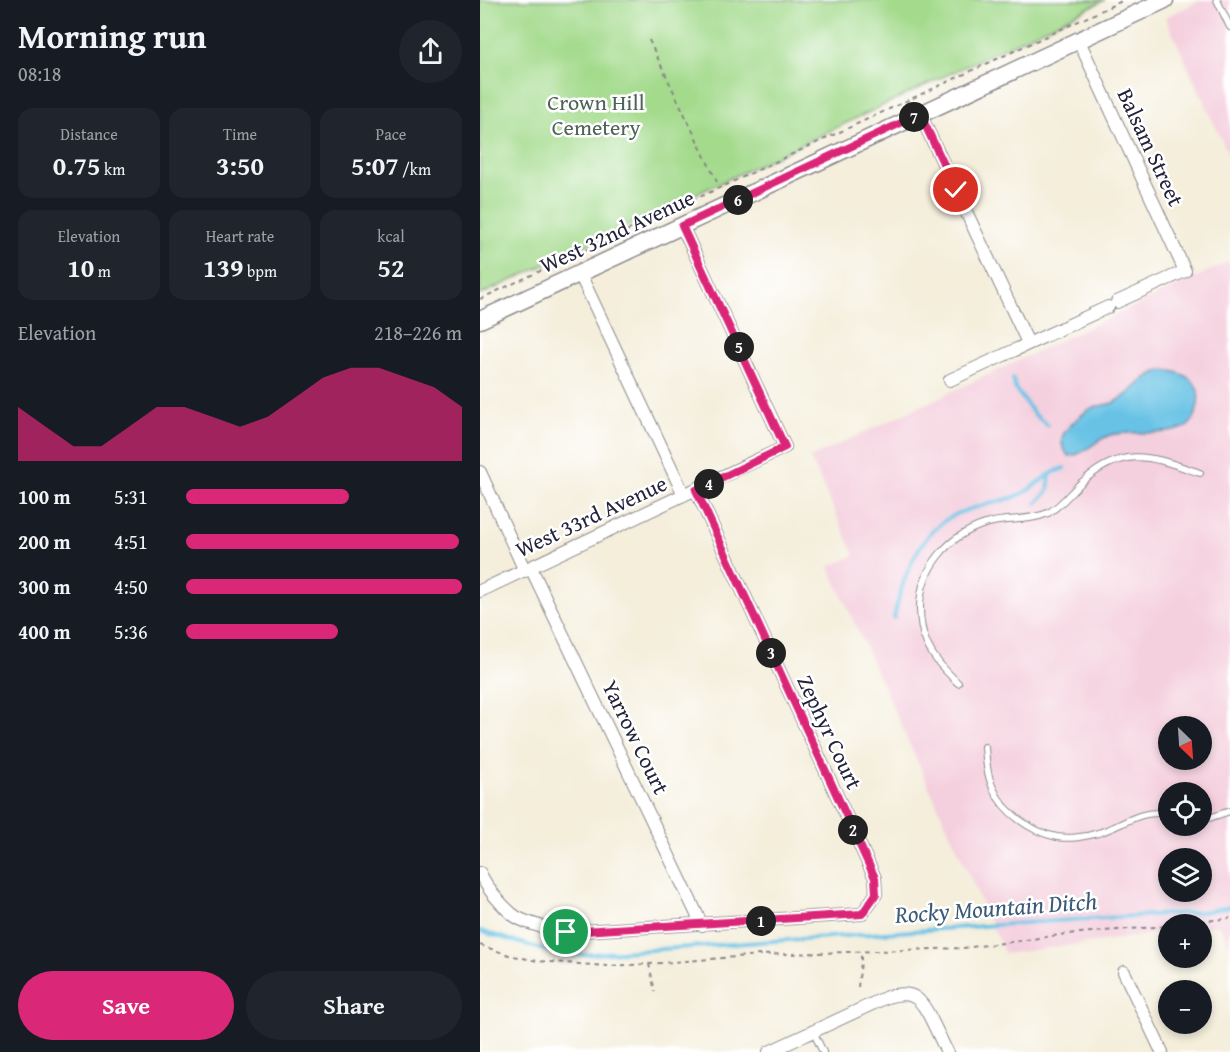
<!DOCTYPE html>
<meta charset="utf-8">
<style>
:root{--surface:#171b24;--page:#20242c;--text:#f1f3f6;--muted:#9ea1a6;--accent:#db2777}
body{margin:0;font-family:"Gentium Book Plus",serif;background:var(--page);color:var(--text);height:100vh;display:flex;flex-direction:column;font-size:22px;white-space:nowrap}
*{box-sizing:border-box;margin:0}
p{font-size:20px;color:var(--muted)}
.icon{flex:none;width:33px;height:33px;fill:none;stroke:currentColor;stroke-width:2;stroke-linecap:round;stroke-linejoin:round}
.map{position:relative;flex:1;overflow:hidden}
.sheet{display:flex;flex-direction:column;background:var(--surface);width:480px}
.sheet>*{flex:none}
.needle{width:39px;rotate:155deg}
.buttons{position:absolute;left:678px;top:716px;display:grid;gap:12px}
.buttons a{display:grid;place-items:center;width:54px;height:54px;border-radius:50%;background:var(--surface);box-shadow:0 3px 9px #0003;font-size:30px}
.pin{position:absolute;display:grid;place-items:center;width:51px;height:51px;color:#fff;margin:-26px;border:3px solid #fff;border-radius:50%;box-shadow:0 2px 6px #0007}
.km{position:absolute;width:30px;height:30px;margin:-15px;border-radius:50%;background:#222;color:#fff;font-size:16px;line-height:30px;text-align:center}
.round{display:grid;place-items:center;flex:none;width:63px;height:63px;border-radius:32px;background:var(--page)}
.summary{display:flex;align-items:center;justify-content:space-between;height:102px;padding:0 18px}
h1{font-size:33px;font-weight:800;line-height:45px}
.stats{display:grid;grid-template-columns:repeat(3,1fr);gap:9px;height:102px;padding:6px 18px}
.stats div{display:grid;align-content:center;border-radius:15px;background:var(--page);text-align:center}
.stats b{font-size:26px;font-weight:800}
.stats small{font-size:16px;font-weight:400}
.stats p{font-size:16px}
.chart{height:168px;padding:12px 18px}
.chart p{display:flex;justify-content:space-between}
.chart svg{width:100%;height:108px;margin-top:6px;fill:var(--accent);opacity:.7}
.primary-button{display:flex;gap:12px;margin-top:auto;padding:12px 18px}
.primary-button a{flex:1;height:69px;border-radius:36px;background:var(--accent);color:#fff;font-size:24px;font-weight:800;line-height:69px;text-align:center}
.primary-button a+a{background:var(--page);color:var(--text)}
ul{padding:0 18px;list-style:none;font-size:20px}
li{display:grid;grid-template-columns:96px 72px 1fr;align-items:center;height:45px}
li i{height:15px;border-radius:8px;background:var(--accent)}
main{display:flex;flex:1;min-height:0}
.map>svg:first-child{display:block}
.built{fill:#f4cfdd;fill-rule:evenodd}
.green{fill:#a3da8b;stroke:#627e63;stroke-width:1.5}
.water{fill:#67c2e5;stroke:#447290;stroke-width:1.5}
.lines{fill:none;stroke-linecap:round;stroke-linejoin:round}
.stream{stroke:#67c2e5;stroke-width:4}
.service-casing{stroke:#8b888b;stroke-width:8}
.minor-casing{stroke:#8b888b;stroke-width:14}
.tertiary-casing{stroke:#8b888b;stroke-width:19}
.path{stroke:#8b888b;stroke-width:2;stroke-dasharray:4.5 4.5;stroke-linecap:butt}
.service{stroke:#fff;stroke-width:6}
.minor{stroke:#fff;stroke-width:12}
.tertiary{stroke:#fff;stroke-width:16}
.route-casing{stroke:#fff;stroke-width:12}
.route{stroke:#db2777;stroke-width:8}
.labels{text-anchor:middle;stroke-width:5;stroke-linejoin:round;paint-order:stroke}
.park-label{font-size:22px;fill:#4f6257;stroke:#fff}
.street-label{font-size:22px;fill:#22223b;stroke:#fff}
.water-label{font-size:24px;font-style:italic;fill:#3a5a76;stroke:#fff}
</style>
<main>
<section class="sheet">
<div class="summary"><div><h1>Morning run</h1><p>08:18</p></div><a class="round"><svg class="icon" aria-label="share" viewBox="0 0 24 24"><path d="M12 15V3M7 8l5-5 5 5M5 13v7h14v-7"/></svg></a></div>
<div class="stats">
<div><p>Distance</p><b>0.75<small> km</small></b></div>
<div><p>Time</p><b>3:50</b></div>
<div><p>Pace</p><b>5:07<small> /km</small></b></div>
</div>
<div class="stats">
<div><p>Elevation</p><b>10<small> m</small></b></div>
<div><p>Heart rate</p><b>139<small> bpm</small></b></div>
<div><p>kcal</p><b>52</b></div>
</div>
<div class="chart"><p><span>Elevation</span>218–226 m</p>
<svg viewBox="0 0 160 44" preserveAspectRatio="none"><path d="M0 44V22L10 30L20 38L30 38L40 30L50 22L60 22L70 26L80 30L90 26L100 18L110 10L120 6L130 6L140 10L150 14L160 22V44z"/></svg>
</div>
<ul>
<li><b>100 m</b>5:31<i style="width:59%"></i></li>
<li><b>200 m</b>4:51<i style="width:99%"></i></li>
<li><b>300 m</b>4:50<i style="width:100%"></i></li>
<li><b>400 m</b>5:36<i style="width:55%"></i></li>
</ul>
<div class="primary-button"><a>Save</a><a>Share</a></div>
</section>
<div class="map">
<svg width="750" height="1052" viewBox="0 0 750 1052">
<rect width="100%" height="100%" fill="#fff"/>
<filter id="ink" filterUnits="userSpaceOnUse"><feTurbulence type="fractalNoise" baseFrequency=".0167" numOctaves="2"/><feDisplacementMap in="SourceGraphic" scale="12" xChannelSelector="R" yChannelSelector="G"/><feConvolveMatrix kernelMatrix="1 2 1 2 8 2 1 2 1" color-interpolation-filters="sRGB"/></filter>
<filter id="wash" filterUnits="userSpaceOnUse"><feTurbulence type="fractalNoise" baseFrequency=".008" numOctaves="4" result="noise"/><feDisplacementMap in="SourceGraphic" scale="24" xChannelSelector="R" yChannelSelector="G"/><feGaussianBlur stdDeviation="1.35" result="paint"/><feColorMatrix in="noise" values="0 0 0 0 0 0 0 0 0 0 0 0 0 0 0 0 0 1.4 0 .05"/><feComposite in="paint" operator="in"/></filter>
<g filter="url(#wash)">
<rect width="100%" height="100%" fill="#f4eedb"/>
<path class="built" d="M 722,0 L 750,0 L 750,158 L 685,17 Z
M 750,261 L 750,947 L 739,925 L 722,927 L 722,924 L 688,924 L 688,932 L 525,954 L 349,567 L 375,555 L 330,458 ZM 688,726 L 722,726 L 722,759 L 688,759 ZM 688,792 L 722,792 L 722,825 L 688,825 ZM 688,858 L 722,858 L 722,891 L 688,891 Z"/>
<path class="green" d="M 0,0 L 625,0 L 242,182 L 0,295 Z"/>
<path class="water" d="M 684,370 C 696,371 709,375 716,386 C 720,393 719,401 717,409 C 716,415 713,421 709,425 C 694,438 650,429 630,435 C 615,440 605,455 589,456 C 585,452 581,445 582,439 C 582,430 606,410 614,407 C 622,405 630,405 637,401 C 654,393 663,374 684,370 Z"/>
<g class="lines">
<path class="stream" d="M 533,378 L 535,388 L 554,414 L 567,425
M 557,503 L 568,491 L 570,475
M 414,618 C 422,579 438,529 479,513 C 498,505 518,503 537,496 C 548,492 557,483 567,476 C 572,473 578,470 584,468
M 0,931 L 85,956 L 558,922 L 722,912 L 750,907"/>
</g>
</g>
<g filter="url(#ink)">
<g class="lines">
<g class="service-casing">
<path id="service" d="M 737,0 L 750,27
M 478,683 C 466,671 454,660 447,644 C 442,633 440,620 440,608 C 440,568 468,536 505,524 C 525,517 548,522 568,513 C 581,506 591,492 602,482 C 645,444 672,457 720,473
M 505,747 C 506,760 507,775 513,788 C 523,812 551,832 577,837 C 589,839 606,837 618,833 C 645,825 659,809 688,814
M 722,819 L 729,818 L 750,811
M 333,1031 L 343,1052"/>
</g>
<g class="minor-casing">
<path id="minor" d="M 599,41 L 705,271 L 637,302
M 440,114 L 548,343
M 100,274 L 204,495
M 470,380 L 628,307
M 0,472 L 45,571
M 51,568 L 222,925
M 0,591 L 305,447 L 202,226
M 0,873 C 7,888 20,904 32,914 C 44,924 71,929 86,932 L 382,914 L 396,894 L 395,878 L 216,490
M 644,972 L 682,1052
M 289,1052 L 407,997 C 433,989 441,998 452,1021 C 457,1031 462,1042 467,1052"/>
</g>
<g class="tertiary-casing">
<path id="tertiary" d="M 0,320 L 685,0"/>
</g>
<path class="path" d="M 169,40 L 238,184
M 0,299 L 644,0
M 703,924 L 750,918
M 0,945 L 29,955 L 57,961 L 127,966 L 169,964 L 280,955 L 483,948 L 539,941 L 586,934 L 688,926
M 169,964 L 175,992
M 378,987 L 381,962 L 381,952"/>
<use href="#service" class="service"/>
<use href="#minor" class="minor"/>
<use href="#tertiary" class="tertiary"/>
</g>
</g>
<g class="lines" filter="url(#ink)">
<g class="route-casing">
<path id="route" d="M 86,932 L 382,914 L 396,894 L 395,878 L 216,490 L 305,447 L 202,226 L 440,114 L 476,190"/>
</g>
<use href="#route" class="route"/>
</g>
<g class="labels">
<g class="park-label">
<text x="116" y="110">Crown Hill<tspan x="116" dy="25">Cemetery</tspan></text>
</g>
<g class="street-label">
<text transform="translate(671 147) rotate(65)" y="8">Balsam Street</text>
<text transform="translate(137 231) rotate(-25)" y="8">West 32nd Avenue</text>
<text transform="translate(111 516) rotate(-25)" y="8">West 33rd Avenue</text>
<text transform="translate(350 732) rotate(65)" y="8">Zephyr Court</text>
<text transform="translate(156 737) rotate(64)" y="8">Yarrow Court</text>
</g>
<g class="water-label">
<text transform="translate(516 908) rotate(-4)" y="8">Rocky Mountain Ditch</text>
</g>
</g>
</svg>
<div class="buttons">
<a><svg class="needle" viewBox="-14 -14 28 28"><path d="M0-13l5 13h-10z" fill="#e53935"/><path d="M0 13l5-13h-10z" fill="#9ea1a6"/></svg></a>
<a><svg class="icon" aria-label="locate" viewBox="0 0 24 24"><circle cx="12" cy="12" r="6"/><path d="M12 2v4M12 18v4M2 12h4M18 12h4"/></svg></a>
<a><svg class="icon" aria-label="layers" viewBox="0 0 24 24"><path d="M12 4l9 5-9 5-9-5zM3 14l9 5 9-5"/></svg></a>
<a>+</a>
<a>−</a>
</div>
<div class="pin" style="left:86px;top:932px;background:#1e9e55"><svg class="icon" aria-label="arrive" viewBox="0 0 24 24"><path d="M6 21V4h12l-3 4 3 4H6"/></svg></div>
<div class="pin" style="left:476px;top:190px;background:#d93025"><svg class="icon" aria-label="check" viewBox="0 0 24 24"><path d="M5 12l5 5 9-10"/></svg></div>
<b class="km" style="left:281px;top:921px">1</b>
<b class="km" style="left:373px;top:830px">2</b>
<b class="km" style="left:291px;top:653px">3</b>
<b class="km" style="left:229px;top:484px">4</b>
<b class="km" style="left:259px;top:347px">5</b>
<b class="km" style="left:258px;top:200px">6</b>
<b class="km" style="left:434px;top:117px">7</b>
</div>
</main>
